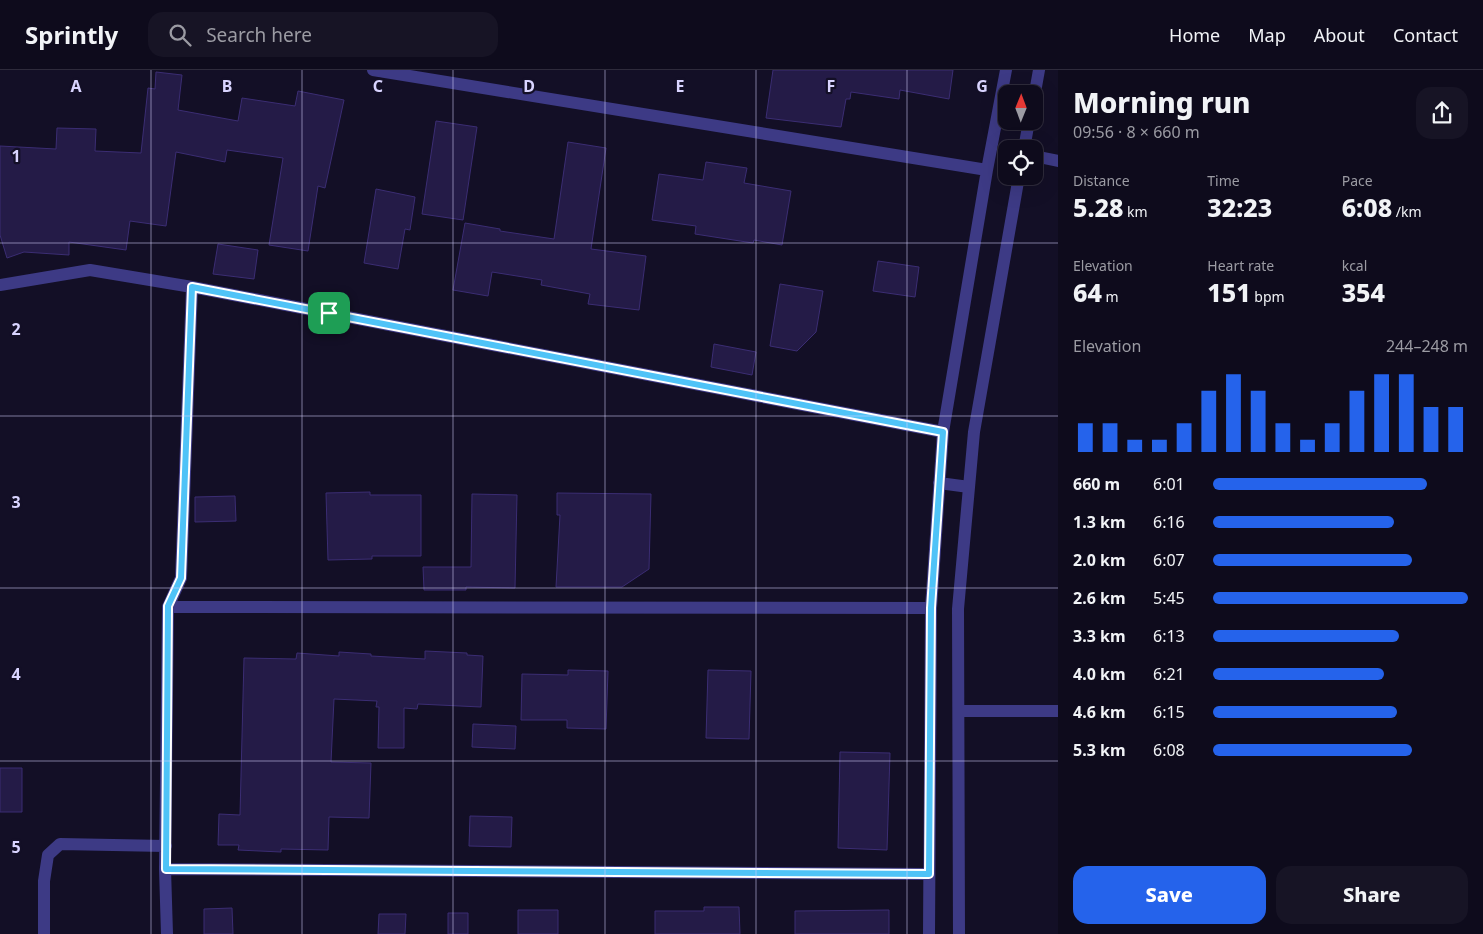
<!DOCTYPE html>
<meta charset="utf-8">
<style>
:root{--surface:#0e0b1c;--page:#171425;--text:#f1f3f6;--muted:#9b9ba3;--line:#2e2b3b;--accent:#2563eb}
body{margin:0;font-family:"Noto Sans",sans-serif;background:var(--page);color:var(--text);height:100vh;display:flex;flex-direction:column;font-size:19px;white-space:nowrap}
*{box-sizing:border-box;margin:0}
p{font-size:16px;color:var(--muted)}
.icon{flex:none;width:28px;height:28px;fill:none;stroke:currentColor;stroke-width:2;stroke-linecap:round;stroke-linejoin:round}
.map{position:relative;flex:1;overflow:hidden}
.drawer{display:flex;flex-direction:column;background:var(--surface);width:425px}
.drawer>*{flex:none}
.needle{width:32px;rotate:1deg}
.fabs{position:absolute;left:998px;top:15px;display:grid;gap:10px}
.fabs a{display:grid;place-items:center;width:45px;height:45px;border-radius:10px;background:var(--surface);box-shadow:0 5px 20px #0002,0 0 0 1px var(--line);font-size:25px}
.pin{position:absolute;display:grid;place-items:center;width:42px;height:42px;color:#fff;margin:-21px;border-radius:10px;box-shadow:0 2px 8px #0006}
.round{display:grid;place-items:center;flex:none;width:52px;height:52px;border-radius:15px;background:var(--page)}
.head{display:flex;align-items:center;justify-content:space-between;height:85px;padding:0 15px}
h1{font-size:28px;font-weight:800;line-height:38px}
.figures{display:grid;grid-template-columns:repeat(3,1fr);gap:8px;height:85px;padding:5px 15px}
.figures div{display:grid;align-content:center}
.figures b{font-size:25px;font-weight:800}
.figures small{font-size:14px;font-weight:400}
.figures p{font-size:14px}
.chart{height:140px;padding:10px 15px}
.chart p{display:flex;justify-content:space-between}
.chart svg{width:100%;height:90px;margin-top:5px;stroke:var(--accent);stroke-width:6}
.primary-button{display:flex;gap:10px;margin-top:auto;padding:10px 15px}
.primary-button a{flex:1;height:58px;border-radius:15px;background:var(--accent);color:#fff;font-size:20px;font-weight:800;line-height:58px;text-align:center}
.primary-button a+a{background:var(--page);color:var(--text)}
ul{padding:0 15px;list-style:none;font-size:16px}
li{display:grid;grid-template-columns:80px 60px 1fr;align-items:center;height:38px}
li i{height:12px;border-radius:6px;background:var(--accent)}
header{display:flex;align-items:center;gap:30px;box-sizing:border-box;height:70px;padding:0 25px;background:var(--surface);border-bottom:1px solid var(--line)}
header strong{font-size:24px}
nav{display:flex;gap:28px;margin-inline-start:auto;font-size:18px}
.search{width:350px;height:45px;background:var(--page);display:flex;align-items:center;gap:12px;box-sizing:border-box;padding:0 18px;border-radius:15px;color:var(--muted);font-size:19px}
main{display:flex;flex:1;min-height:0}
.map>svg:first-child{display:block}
.building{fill:#241b47;stroke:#3b2d73}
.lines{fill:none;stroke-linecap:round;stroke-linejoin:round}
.minor{stroke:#3d3a85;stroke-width:12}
.route-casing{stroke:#fff;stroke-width:10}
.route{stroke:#4fc3f7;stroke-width:6}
.grid{fill:none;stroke:#d9d4ff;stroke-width:1;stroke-opacity:0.55}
.grid-label{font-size:16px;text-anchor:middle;font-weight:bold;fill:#d9d4ff;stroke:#130f26;stroke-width:4.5;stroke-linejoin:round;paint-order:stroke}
</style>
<header>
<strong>Sprintly</strong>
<div class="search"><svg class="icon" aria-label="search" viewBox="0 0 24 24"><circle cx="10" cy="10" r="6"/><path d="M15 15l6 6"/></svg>Search here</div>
<nav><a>Home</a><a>Map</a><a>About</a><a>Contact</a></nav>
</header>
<main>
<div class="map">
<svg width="1058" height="864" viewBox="0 0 1058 864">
<rect width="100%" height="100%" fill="#130f26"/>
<path class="building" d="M 773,0 L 953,0 L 949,29 L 900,20 L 899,29 L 851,22 L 850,29 L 846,29 L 841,57 L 766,48 Z
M 156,2 L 182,5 L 178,40 L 238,51 L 242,28 L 295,36 L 298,21 L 344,30 L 325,118 L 318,116 L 308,181 L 269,175 L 283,88 L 227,80 L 225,92 L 176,82 L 166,156 L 130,151 L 126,180 L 69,172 L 69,185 L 24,182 L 7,188 L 0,165 L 0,76 L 56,79 L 57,58 L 96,59 L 95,81 L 141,83 L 148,18 L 155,19 Z
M 436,51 L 477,57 L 463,150 L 422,144 Z
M 568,72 L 606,78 L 591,179 L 646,186 L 639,240 L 588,234 L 590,224 L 541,215 L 542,210 L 492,202 L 488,226 L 453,220 L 465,153 L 500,159 L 500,161 L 554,169 Z
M 706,92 L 747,98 L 744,113 L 791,121 L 782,175 L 754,170 L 753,173 L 695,164 L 696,156 L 652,150 L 659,104 L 703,110 Z
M 376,119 L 415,127 L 410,160 L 405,159 L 398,199 L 364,193 Z
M 218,174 L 258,180 L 254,209 L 213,204 Z
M 878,191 L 919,197 L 915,227 L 873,221 Z
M 780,214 L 823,221 L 816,262 L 797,281 L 770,276 Z
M 714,274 L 756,282 L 752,305 L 711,297 Z
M 370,422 L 370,425 L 421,425 L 421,486 L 372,486 L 372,489 L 328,490 L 326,423 Z
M 557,423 L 651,424 L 649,499 L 622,517 L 556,517 L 560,445 L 557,445 Z
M 472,424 L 517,425 L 515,518 L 466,517 L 466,520 L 424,520 L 423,497 L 471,497 Z
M 235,426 L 236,451 L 195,452 L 195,427 Z
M 425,581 L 467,583 L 467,585 L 483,586 L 481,637 L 418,634 L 417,639 L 404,638 L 404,678 L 378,678 L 379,637 L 376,637 L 377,631 L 334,629 L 331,692 L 371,693 L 369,748 L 329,747 L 328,780 L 281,779 L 281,782 L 238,780 L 239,775 L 218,775 L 219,744 L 240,745 L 244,588 L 296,589 L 297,583 L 339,586 L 339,582 L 371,584 L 371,586 L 425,589 Z
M 568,600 L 608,601 L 606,659 L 567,658 L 567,650 L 521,650 L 522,604 L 568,605 Z
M 708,600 L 751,601 L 749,669 L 706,668 Z
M 473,654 L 516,656 L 515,679 L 472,677 Z
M 840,682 L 890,683 L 887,780 L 838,778 Z
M 0,698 L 22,698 L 22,742 L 0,742 Z
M 470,746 L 512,747 L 511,777 L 469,776 Z
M 704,837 L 739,837 L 740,864 L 655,864 L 655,841 L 704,841 Z
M 232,838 L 233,864 L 204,864 L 204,839 Z
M 518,840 L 558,840 L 558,864 L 518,864 Z
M 889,840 L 889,864 L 795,864 L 795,841 Z
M 448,843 L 468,843 L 468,864 L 448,864 Z
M 379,844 L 406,844 L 405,864 L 378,864 Z"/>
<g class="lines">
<path class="minor" d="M 373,0 L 987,100
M 1034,28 L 1039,0
M 1024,79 L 1029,51
M 1034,86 L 1058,91
M 0,215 L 90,200 L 192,217 L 943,362
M 939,413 L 969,417
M 168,537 L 931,538
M 959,641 L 1058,641
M 165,799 L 929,804
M 44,864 L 44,811 L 48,785 L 60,774 L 166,776
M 167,864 L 165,799 L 168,537 L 181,508 L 192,217
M 929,864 L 931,538 L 943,362 L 987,100 L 1006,0
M 959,864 L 958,539 L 974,362 L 1019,106"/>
</g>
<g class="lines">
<g class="route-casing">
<path id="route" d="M 192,217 L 943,362 L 931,538 L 929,804 L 166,799 L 168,536 L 181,508 Z"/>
</g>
<use href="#route" class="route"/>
</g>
<path class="grid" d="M 151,0 L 151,864M 302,0 L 302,864M 453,0 L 453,864M 605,0 L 605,864M 756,0 L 756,864M 907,0 L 907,864M 0,173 L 1058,173M 0,346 L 1058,346M 0,518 L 1058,518M 0,691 L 1058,691"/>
<g class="grid-label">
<text x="76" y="22">A</text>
<text x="227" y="22">B</text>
<text x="378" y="22">C</text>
<text x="529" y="22">D</text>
<text x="680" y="22">E</text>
<text x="831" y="22">F</text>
<text x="982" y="22">G</text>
<text x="16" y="92">1</text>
<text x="16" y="265">2</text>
<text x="16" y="438">3</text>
<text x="16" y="610">4</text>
<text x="16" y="783">5</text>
</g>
</svg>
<div class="fabs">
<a><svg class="needle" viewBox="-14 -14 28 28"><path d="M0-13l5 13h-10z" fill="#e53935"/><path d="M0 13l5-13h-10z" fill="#9b9ba3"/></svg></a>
<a><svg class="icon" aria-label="locate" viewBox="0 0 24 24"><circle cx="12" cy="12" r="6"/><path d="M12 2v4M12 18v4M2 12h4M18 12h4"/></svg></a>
</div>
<div class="pin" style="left:329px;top:243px;background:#1e9e55"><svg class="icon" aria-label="arrive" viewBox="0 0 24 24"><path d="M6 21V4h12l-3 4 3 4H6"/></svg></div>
</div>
<section class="drawer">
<div class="head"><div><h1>Morning run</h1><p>09:56 · 8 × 660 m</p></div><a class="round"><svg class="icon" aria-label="share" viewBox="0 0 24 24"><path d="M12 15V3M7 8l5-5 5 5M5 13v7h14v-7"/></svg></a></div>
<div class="figures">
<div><p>Distance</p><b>5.28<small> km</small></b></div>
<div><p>Time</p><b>32:23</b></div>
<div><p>Pace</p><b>6:08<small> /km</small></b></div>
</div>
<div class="figures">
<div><p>Elevation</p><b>64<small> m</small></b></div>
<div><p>Heart rate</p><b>151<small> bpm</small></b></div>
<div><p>kcal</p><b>354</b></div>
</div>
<div class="chart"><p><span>Elevation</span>244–248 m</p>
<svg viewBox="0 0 160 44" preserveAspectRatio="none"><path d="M5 44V30M15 44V30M25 44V38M35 44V38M45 44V30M55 44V14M65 44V6M75 44V14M85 44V30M95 44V38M105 44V30M115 44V14M125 44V6M135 44V6M145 44V22M155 44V22"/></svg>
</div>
<ul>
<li><b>660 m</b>6:01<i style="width:84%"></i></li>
<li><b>1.3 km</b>6:16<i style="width:71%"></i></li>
<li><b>2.0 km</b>6:07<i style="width:78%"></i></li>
<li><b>2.6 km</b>5:45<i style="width:100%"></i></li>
<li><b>3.3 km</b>6:13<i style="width:73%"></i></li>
<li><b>4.0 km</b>6:21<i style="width:67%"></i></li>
<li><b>4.6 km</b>6:15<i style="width:72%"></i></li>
<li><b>5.3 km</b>6:08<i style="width:78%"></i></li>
</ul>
<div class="primary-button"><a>Save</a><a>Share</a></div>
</section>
</main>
